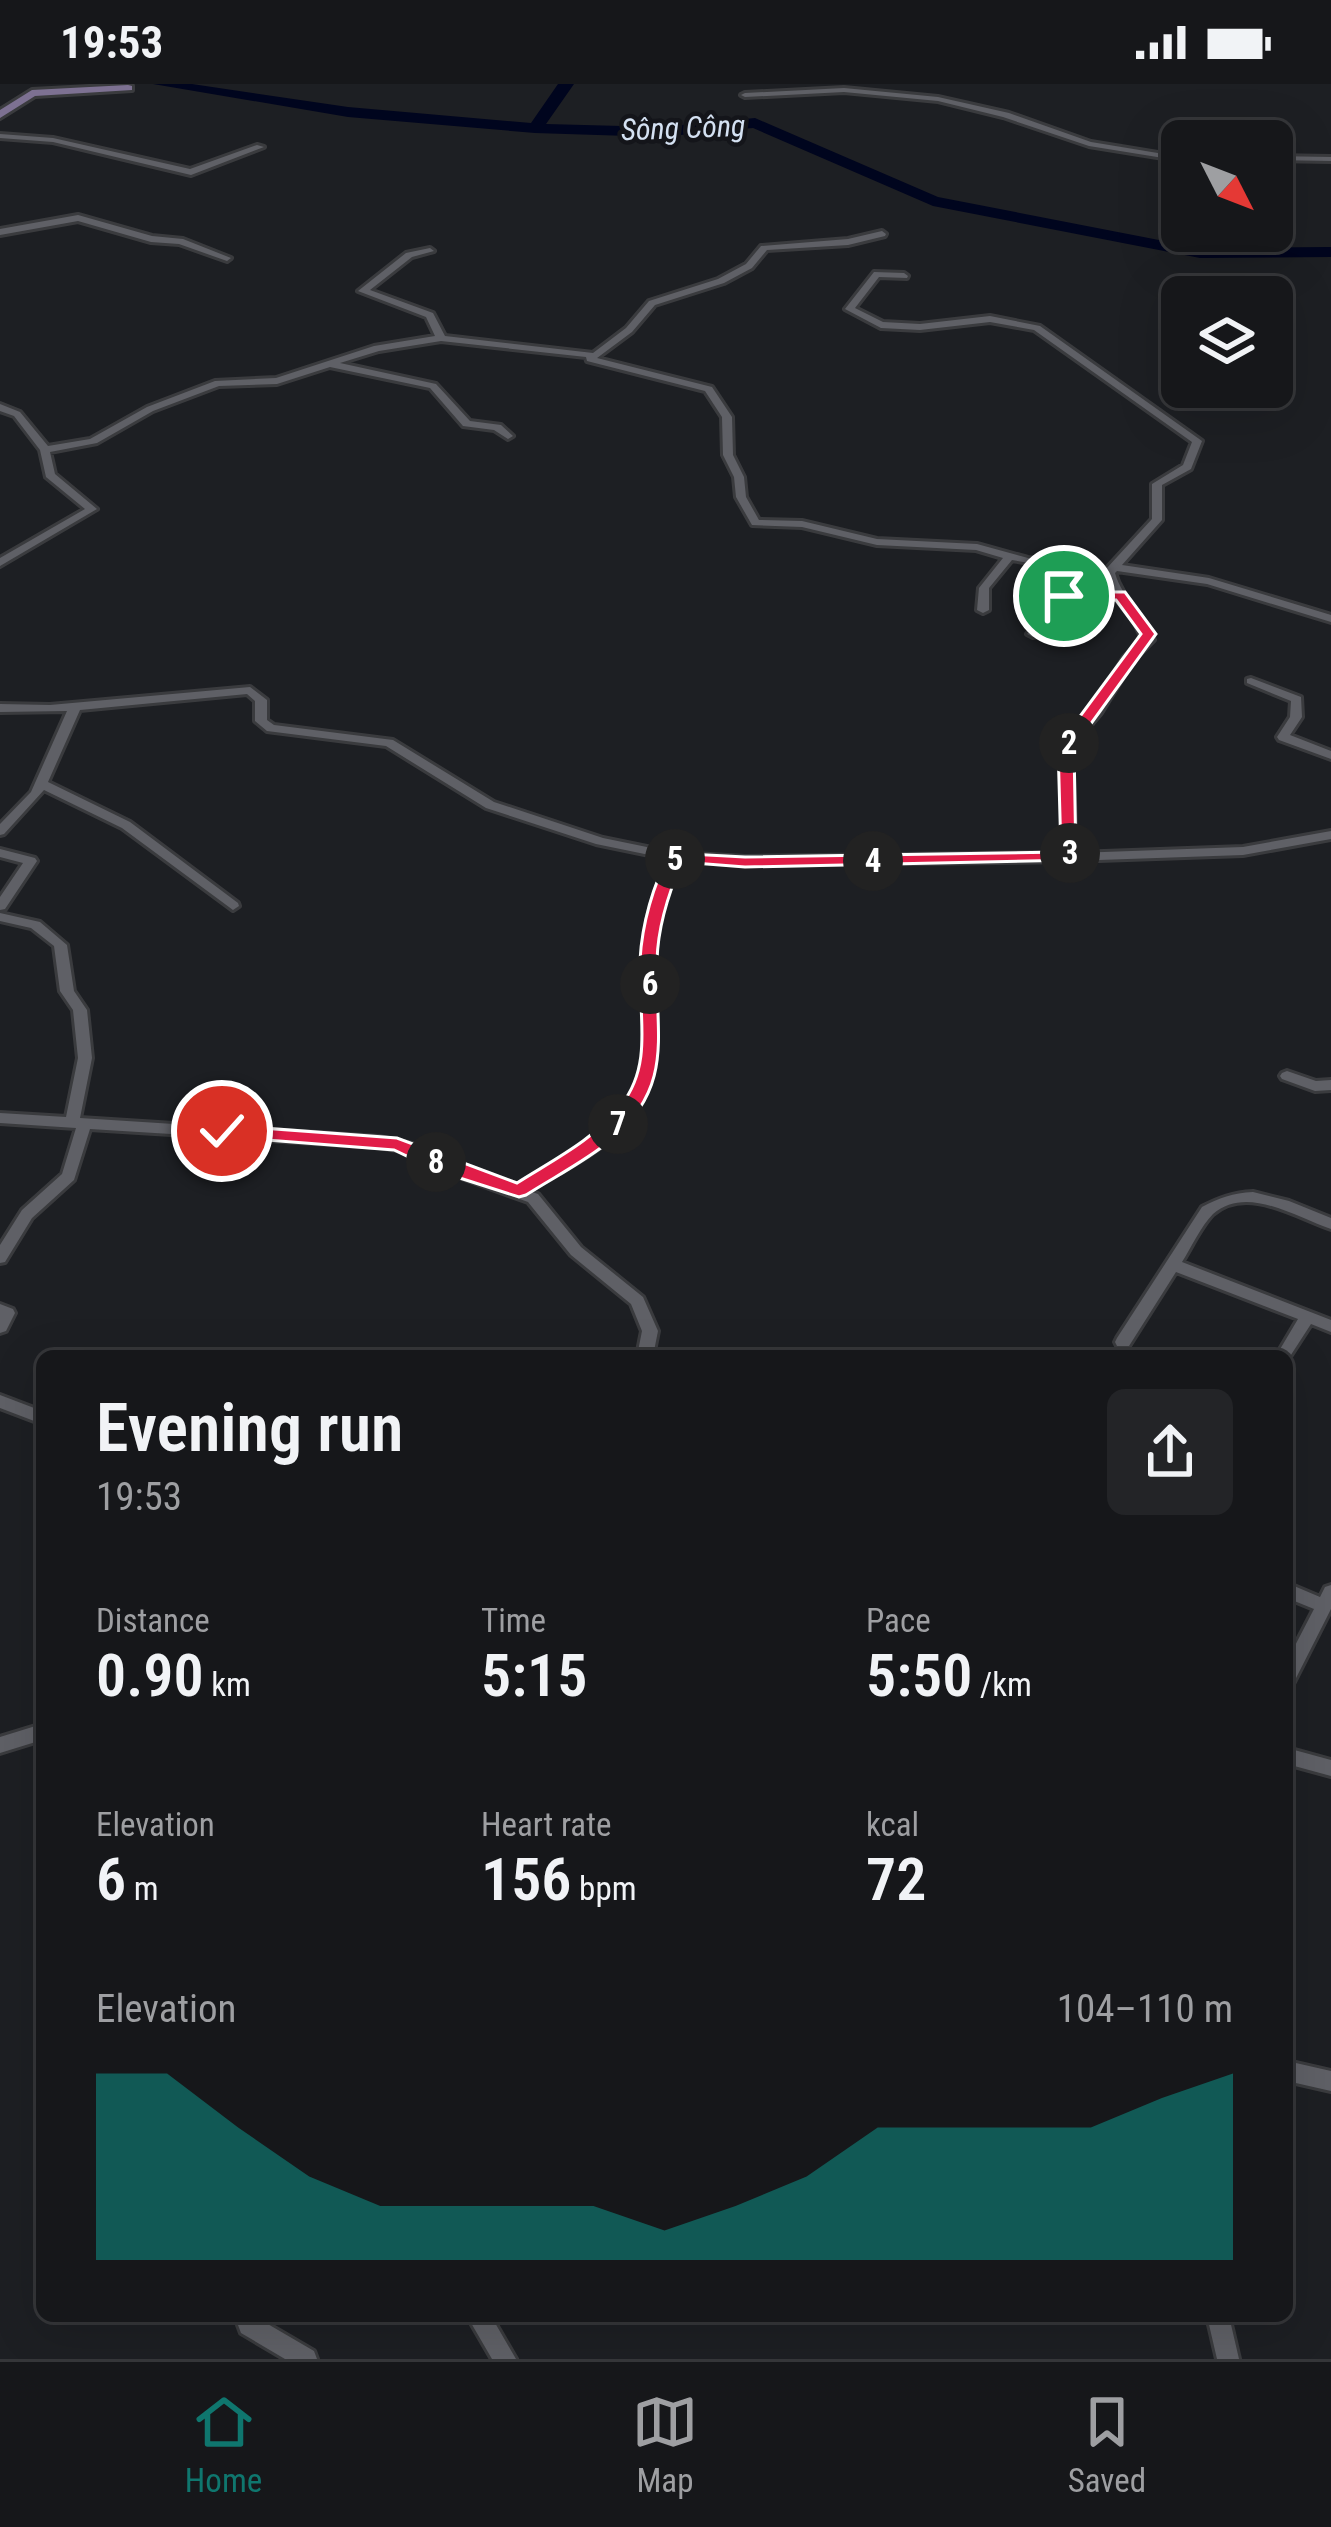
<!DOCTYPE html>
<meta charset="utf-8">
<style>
:root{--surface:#16171a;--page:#232427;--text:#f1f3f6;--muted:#9e9fa2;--line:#353639;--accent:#0f766e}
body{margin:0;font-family:"Roboto Condensed",sans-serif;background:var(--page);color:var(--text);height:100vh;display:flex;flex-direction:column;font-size:45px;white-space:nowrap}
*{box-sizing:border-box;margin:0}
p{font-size:39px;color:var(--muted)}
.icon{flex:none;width:66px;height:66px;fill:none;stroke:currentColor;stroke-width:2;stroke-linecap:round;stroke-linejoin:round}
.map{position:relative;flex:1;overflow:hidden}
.panel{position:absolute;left:36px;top:1266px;width:1257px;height:972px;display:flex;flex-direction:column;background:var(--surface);border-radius:18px;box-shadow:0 12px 48px #0002,0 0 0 3px var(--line)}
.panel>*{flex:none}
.needle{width:78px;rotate:132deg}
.buttons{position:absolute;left:1161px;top:36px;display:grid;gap:24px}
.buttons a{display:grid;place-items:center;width:132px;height:132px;border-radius:18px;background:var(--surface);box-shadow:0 12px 48px #0002,0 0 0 3px var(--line);font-size:60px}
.pin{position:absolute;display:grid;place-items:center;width:102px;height:102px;color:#fff;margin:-51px;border:6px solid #fff;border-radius:50%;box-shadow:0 3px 12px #0007}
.km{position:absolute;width:60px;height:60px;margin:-30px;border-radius:50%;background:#222;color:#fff;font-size:33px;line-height:60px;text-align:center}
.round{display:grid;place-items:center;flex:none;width:126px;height:126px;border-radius:18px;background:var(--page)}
.overview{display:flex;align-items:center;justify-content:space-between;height:204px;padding:0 60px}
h1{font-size:66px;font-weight:600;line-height:90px}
.figures{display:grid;grid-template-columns:repeat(3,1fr);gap:18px;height:204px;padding:12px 60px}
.figures div{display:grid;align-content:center}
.figures b{font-size:60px;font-weight:600}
.figures small{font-size:33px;font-weight:400}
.figures p{font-size:33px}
.chart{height:336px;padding:24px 60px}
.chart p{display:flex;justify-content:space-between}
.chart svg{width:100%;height:216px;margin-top:12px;fill:var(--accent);opacity:.7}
.status{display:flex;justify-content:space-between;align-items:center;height:84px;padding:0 60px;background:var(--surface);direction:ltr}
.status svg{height:33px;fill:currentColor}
.menu{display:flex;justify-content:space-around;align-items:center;height:168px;border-top:3px solid var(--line);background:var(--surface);font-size:33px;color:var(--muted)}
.menu a{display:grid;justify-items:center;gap:6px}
.menu .active{color:var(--accent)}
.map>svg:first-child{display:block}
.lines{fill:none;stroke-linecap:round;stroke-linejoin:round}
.river{fill:#00051e;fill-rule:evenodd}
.street-casing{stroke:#3a3b3e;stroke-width:6}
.secondary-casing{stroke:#3a3b3e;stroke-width:6}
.street{fill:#5f6066;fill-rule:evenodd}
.secondary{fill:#7d7192;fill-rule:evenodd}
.route{fill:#e11d48;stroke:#fff;stroke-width:3}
.labels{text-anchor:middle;stroke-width:9;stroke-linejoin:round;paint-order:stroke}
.far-water-label{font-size:30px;font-style:italic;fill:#d4e1f2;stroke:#14151a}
</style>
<div class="status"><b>19:53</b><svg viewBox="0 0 49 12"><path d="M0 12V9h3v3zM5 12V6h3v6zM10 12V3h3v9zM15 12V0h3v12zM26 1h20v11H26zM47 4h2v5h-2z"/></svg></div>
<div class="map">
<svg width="1331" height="2275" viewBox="0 0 1331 2275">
<rect width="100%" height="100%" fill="#1d1f23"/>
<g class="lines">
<path class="river" d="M 153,0 L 192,0 L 348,23 L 531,39 L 558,0 L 574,0 L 546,40 L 660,43 L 755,34 L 938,113 L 1200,164 L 1331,163 L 1331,173 L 1200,174 L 933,122 L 753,44 L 660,53 L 535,49 L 348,33 Z"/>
<g class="street-casing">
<path id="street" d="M 844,4 L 938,13 L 1009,29 L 1091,58 L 1182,73 L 1182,77 L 1089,62 L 1003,33 L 938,17 L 844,8 L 745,13 L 741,11 L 745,9 Z
M 0,50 L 53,54 L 190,85 L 257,61 L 264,63 L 191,91 L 53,58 L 0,54 Z
M 1272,72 L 1331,73 L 1331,77 L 1272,76 Z
M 78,131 L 152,152 L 183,155 L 231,174 L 227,177 L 179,160 L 151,158 L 78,137 L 0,151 L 0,145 Z
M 882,147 L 886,150 L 885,152 L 848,161 L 767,166 L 752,184 L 724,199 L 655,221 L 632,248 L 597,274 L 712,303 L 732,333 L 733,371 L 744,393 L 746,413 L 759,436 L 802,437 L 877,455 L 977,460 L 1028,474 L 1106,485 L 1152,435 L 1152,400 L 1183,381 L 1192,358 L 1034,246 L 990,238 L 920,246 L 881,244 L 845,225 L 874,188 L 904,189 L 908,192 L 907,194 L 879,193 L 855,224 L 883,238 L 920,240 L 990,232 L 1040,242 L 1202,357 L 1191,385 L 1162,401 L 1162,436 L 1122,481 L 1209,494 L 1331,531 L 1331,538 L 1207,500 L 1117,487 L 1115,489 C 1122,515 1145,530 1154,556 L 1133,577 L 1101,629 L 1072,663 L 1076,769 L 1243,763 L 1331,747 L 1331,755 L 1243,771 L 1070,777 L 745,781 L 680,777 C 667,805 658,836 656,867 C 652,930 672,994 622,1045 C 596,1071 560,1088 529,1107 L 538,1110 L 581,1163 L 643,1213 L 658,1247 L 653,1272 L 637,1272 L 642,1247 L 631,1220 L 571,1171 L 528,1118 L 440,1086 L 408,1068 L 379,1063 L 90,1045 L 74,1096 L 32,1134 L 5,1178 L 0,1179 L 0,1161 L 22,1126 L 62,1090 L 76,1044 L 0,1039 L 0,1029 L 66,1033 L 78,974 L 73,926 L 60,907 L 54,862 L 31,844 L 0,837 L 0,829 L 40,838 L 67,861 L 74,907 L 87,926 L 92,974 L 80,1034 L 379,1053 L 417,1061 L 450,1078 L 515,1102 C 548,1081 588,1064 615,1034 C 659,987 638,922 643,864 C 646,833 655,803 669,775 L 596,760 L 486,724 L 386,662 L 267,647 L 255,637 L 255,617 L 247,610 L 80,626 L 48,698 L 130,738 L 238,819 L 239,822 L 233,826 L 122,744 L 44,706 L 4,750 L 0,751 L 0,740 L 31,708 L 67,627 L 0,628 L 0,620 L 50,621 L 250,603 L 267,616 L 267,636 L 274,641 L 393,656 L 494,718 L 603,754 L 676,769 L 745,773 L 1064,769 L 1060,663 L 1092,625 L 1124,573 L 1142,555 L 1135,539 L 1116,515 L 1072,513 L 1037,552 L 1033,553 L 1027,550 L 1065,508 L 1111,508 L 1104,492 L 1012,476 L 989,504 L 989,526 L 983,529 L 977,526 L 979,504 L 1003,474 L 976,466 L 877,461 L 802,443 L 752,441 L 736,413 L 734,393 L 723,371 L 722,333 L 705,307 L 587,277 L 586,273 L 441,257 L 379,267 L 340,279 L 436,300 L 470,337 L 501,341 L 513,352 L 508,355 L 494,346 L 463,342 L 430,304 L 330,283 L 277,300 L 219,302 L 153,327 L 97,359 L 50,368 L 55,390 L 97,425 L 0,482 L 0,474 L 85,425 L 46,393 L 40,366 L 14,332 L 0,327 L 0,320 L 20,328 L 48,362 L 90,355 L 147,323 L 215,297 L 276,294 L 374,262 L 435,252 L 426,233 L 358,207 L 406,169 L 430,164 L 434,167 L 412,173 L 370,206 L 433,229 L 445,252 L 593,269 L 626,244 L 649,217 L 718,195 L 746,180 L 761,162 L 848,155 Z
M 1251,594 L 1301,613 L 1302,633 L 1290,651 L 1331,667 L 1331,675 L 1279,656 L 1277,653 L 1290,633 L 1291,617 L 1247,599 L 1247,595 Z
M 0,765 L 35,774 L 37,777 L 5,825 L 0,826 L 0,813 L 23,779 L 0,773 Z
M 1287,987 L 1316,997 L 1331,996 L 1331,1006 L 1315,1007 L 1282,995 L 1280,992 L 1282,989 Z
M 1253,1108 L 1289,1117 L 1331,1134 L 1331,1145 C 1297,1134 1247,1100 1213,1130 C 1201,1142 1191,1164 1182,1178 L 1331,1236 L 1331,1248 L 1311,1240 L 1287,1277 L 1287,1272 L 1276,1272 L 1298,1235 L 1176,1188 L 1129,1262 L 1117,1262 L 1115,1258 L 1117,1254 L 1202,1123 C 1219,1114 1233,1109 1253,1108 Z
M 0,1220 L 13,1225 L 15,1229 L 6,1247 L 0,1249 Z
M 0,1311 L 42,1327 L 42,1340 L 0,1324 Z
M 1287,1499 L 1320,1513 L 1325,1503 L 1331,1501 L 1331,1525 L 1293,1600 L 1287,1602 L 1287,1577 L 1314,1525 L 1287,1514 Z
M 42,1640 L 42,1656 L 0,1669 L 0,1653 Z
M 1287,1664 L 1331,1676 L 1331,1692 L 1287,1680 Z
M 1287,1977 L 1331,1987 L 1331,2007 L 1287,1997 Z
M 254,2232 L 314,2267 L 317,2275 L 285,2275 L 241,2249 L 238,2241 L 241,2233 Z
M 467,2232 L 491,2232 L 516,2275 L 492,2275 Z
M 1207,2232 L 1229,2232 L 1239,2275 L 1217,2275 Z"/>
</g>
<g class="secondary-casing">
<path id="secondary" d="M 128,1 L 132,2 L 132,6 L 35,12 L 0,34 L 0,26 L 32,6 Z"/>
</g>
<use href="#street" class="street"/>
<use href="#secondary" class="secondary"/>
</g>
<path class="route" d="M 1064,508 L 1125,508 L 1156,550 L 1074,663 L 1076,776 L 745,783 L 682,778 C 669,808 658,843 657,876 C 654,947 677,1000 611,1056 C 586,1077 554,1093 526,1111 L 519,1113 L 438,1087 L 394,1066 L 215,1052 L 215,1043 L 222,1041 L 397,1054 L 517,1099 C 553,1076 594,1056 621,1021 C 655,979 637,925 640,876 C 642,840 653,801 670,769 L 745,773 L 1061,768 L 1058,662 L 1141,550 L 1116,516 L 1059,515 Z"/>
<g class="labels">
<g class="far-water-label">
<text transform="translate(683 44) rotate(-2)" y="10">Sông Công</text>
</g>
</g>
</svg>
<div class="buttons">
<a><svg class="needle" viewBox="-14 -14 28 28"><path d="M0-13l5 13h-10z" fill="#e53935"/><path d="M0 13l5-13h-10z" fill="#9e9fa2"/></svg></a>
<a><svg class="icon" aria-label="layers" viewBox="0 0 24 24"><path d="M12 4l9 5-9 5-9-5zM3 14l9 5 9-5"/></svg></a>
</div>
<div class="pin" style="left:1064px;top:512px;background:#1e9e55"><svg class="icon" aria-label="arrive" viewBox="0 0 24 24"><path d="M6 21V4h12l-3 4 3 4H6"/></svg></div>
<div class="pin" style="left:222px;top:1047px;background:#d93025"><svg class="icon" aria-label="check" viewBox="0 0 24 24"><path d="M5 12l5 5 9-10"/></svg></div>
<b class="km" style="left:1069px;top:659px">2</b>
<b class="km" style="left:1070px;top:769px">3</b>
<b class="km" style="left:873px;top:777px">4</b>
<b class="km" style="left:675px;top:775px">5</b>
<b class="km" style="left:650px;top:900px">6</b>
<b class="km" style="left:618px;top:1040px">7</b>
<b class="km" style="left:436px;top:1078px">8</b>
<section class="panel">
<div class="overview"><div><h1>Evening run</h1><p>19:53</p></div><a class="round"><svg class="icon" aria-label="share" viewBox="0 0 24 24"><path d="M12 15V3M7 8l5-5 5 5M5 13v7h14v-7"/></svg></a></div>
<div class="figures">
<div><p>Distance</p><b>0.90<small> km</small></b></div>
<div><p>Time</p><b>5:15</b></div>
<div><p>Pace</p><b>5:50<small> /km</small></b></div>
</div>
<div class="figures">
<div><p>Elevation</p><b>6<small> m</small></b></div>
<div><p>Heart rate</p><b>156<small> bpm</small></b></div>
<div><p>kcal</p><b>72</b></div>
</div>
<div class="chart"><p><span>Elevation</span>104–110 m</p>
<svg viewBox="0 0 160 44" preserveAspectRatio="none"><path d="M0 44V6L10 6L20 17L30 27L40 33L50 33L60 33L70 33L80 38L90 33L100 27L110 17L120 17L130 17L140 17L150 11L160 6V44z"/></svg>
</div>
</section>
</div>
<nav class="menu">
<a class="active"><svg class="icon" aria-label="home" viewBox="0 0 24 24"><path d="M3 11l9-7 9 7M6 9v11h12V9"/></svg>Home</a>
<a><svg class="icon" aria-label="map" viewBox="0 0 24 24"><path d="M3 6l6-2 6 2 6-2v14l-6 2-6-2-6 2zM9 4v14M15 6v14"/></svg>Map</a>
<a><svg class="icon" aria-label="saved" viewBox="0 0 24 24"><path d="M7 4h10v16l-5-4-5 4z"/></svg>Saved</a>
</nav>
